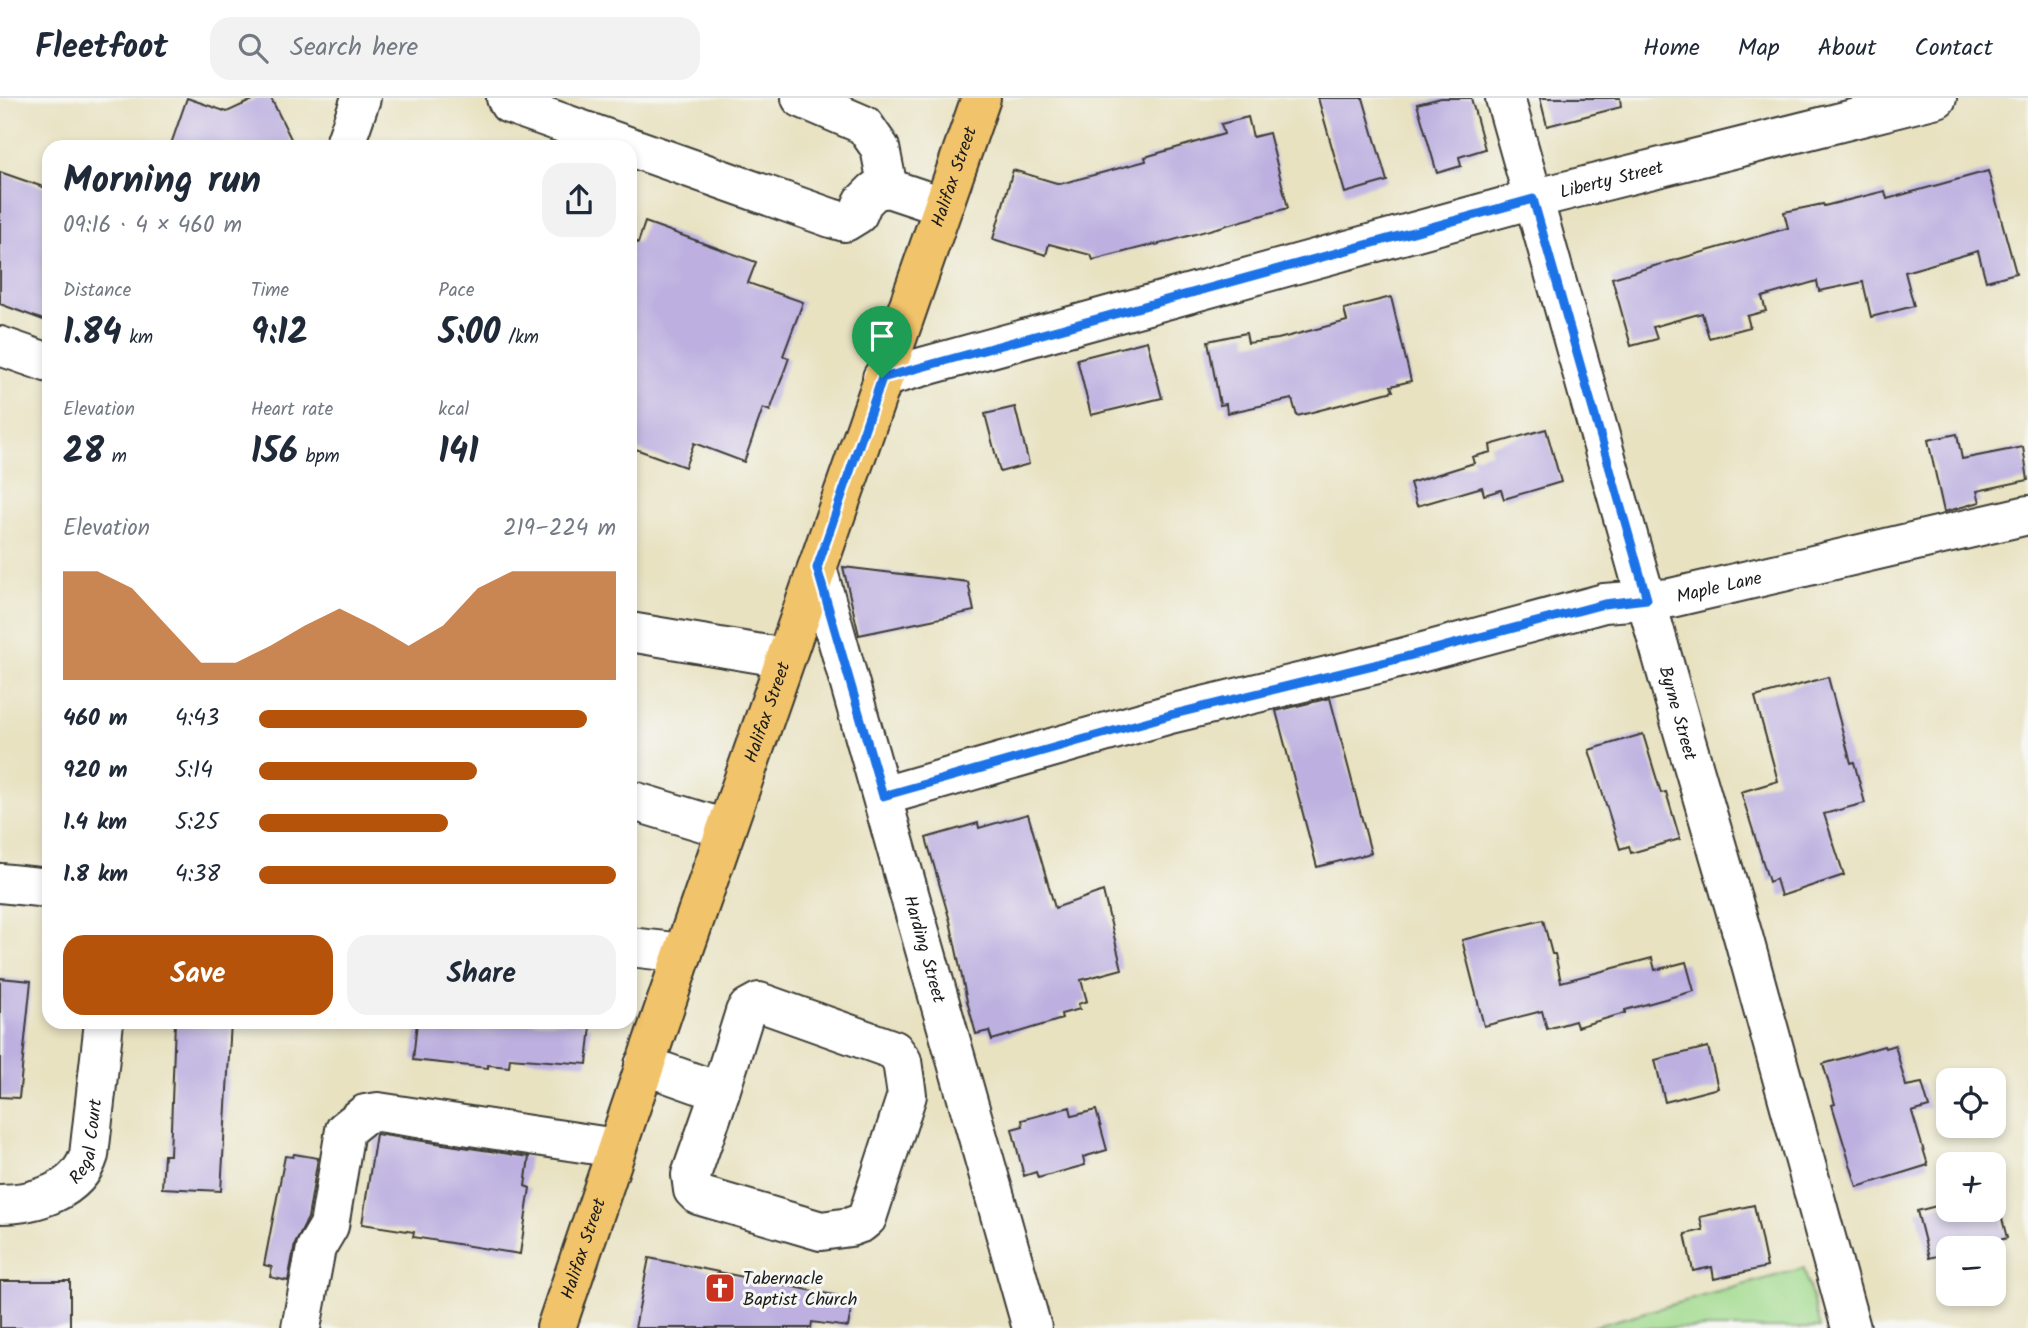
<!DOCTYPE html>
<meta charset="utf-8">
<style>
:root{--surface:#fff;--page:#f2f2f3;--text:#1f2937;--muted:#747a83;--line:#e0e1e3;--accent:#b45309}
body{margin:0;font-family:Kalam,sans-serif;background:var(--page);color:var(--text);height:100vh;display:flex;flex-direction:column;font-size:26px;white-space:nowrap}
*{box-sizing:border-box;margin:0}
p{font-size:23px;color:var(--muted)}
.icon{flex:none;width:38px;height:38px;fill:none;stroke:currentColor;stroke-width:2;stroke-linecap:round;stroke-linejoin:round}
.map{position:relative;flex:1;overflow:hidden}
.panel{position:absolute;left:42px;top:42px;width:595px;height:889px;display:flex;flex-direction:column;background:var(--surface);border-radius:21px;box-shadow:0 4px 10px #0003}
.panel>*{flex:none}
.controls{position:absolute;left:1936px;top:970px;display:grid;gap:14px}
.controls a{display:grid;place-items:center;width:70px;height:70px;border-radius:14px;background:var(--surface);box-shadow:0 4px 10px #0003;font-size:35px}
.pin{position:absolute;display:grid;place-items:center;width:60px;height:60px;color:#fff;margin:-72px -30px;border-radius:50% 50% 50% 0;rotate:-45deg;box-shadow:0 0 7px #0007}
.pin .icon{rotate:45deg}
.round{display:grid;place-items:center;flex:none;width:74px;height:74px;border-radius:21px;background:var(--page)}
.summary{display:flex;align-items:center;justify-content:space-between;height:119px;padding:0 21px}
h1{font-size:38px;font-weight:700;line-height:52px}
.metrics{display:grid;grid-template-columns:repeat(3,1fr);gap:10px;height:119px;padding:7px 21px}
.metrics div{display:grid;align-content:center}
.metrics b{font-size:35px;font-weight:700}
.metrics small{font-size:19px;font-weight:400}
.metrics p{font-size:19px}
.chart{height:196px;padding:14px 21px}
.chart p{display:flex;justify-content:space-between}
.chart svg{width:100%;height:126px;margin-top:7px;fill:var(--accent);opacity:.7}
.primary-button{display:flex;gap:14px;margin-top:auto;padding:14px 21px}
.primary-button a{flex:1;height:80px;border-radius:21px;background:var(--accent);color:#fff;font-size:28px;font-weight:700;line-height:80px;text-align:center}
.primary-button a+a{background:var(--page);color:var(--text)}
ul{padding:0 21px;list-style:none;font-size:23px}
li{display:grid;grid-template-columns:112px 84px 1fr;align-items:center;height:52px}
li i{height:18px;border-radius:9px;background:var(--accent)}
header{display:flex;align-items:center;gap:42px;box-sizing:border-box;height:98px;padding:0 35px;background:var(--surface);border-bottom:2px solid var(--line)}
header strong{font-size:33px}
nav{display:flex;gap:38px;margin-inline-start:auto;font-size:24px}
.search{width:490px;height:63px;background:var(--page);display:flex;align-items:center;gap:18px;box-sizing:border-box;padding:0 24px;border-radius:21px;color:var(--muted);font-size:26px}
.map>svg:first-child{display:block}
.green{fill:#a0da8d;stroke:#5e7b54;stroke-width:2}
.building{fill:#bdb0e0}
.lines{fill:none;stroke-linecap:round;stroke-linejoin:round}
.minor-casing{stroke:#3b3a35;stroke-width:42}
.major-casing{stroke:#3b3a35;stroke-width:42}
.minor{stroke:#fff;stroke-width:38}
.major{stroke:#f1c36a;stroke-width:38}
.route-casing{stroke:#fff;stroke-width:14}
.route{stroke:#1a73e8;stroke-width:9}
.labels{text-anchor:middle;stroke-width:6;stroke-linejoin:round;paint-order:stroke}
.street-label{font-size:18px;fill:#1c1c1c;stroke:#f6f6f2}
.poi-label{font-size:18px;fill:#1c1c1c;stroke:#f6f6f2;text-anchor:start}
</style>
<header>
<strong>Fleetfoot</strong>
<div class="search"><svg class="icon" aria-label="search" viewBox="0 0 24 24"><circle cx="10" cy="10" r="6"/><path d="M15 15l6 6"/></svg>Search here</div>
<nav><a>Home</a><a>Map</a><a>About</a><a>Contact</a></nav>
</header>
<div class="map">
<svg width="2028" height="1230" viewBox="0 0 2028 1230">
<rect width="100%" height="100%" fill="#f6f6f2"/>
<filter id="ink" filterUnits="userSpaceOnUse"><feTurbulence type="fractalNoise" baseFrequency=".0143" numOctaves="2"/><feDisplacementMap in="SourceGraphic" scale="14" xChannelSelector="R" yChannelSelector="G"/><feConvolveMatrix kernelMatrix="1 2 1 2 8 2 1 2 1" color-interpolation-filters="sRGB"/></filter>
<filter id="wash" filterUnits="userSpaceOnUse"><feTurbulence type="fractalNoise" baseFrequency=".00686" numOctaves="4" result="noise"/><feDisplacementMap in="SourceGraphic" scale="28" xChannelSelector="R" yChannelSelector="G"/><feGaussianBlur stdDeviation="1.57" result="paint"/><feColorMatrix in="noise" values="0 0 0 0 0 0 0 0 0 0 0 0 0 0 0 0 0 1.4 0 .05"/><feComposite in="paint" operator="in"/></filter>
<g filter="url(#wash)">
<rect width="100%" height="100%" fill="#e8e2c1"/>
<path class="green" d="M 1804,1170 L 1820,1230 L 1588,1230 Z"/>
<g id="blocks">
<path class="building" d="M 187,0 L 227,14 L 257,0 L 271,0 L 295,49 L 170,49 Z
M 1318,0 L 1363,0 L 1387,83 L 1345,95 Z
M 1441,0 L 1471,0 L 1485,51 L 1459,59 L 1461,68 L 1437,75 L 1417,6 Z
M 1540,0 L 1620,0 L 1621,9 L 1547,28 Z
M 1248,19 L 1253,39 L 1269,35 L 1288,110 L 1156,147 L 1155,146 L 1093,162 L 1091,157 L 1049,146 L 1046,157 L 993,141 L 1013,72 L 1060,86 L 1146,63 L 1145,59 L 1224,36 L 1221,26 Z
M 1988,73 L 2016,175 L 1986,183 L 1978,153 L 1905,174 L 1914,208 L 1871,219 L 1863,184 L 1819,193 L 1817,183 L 1762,199 L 1766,213 L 1747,218 L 1750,229 L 1709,240 L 1702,215 L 1653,229 L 1657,241 L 1631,248 L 1612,180 L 1788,130 L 1784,114 L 1823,106 L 1824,108 L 1885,93 L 1887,101 Z
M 0,74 L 49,91 L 49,224 L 0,206 Z
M 645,124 L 756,164 L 748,185 L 803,204 L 783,258 L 789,260 L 770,313 L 763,310 L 744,364 L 694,345 L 685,369 L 630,349 L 630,142 L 638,145 Z
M 1391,199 L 1411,283 L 1391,288 L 1393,293 L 1297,318 L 1292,301 L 1227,315 L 1226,306 L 1220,307 L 1208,243 L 1246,235 L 1248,245 L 1278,241 L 1347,223 L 1344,211 Z
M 1147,243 L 1162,300 L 1091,317 L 1077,261 Z
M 1015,309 L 1029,366 L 1000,374 L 985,316 Z
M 1546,331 L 1561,384 L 1504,401 L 1501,392 L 1484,397 L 1482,389 L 1417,408 L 1410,385 L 1474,365 L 1472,359 L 1491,354 L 1490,347 Z
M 1957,336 L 1962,361 L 2023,349 L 2028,382 L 1977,393 L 1980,404 L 1944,414 L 1928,342 Z
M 843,469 L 968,484 L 974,513 L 859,537 Z
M 1828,579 L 1851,665 L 1854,664 L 1865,705 L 1824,716 L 1844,777 L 1781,798 L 1776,781 L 1769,784 L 1741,694 L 1778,683 L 1755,599 Z
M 1330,600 L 1371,755 L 1317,769 L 1276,613 Z
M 1643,636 L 1661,695 L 1666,694 L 1680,741 L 1631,755 L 1629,748 L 1620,751 L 1589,652 Z
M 1028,716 L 1055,810 L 1103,793 L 1122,871 L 1081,882 L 1087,903 L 1078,906 L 1080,911 L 1061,916 L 1062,921 L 992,942 L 989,933 L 976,936 L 967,903 L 950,823 L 926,740 L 978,725 L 979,730 Z
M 1543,822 L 1552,856 L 1555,856 L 1561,884 L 1652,860 L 1655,872 L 1686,864 L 1694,893 L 1625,912 L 1625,915 L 1577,929 L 1575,923 L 1547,931 L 1542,913 L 1484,928 L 1462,842 Z
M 0,880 L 31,883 L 19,1000 L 0,999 Z
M 175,924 L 231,924 L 221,1093 L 162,1090 L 164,1057 L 170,1057 Z
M 417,924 L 584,924 L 583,928 L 591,928 L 587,966 L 510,960 L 509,969 L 488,967 L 488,970 L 413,962 Z
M 1895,947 L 1906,988 L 1922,985 L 1929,1009 L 1912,1014 L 1928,1067 L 1857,1089 L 1832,1007 L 1835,1006 L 1823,966 L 1884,948 L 1885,950 Z
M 1708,949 L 1718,990 L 1665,1004 L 1655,962 Z
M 1070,1009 L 1072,1018 L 1096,1012 L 1107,1052 L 1083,1059 L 1085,1067 L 1038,1080 L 1036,1074 L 1024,1078 L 1012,1031 L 1023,1028 L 1022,1022 Z
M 376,1036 L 529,1059 L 525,1088 L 530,1090 L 520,1156 L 413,1139 L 414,1134 L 362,1126 Z
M 294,1056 L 318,1060 L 308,1120 L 295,1146 L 288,1183 L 270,1179 L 272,1169 L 264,1167 L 285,1058 L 293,1059 Z
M 1993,1093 L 1995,1093 L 2007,1140 L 1969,1150 L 1948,1150 L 1948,1155 L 1929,1160 L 1917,1113 L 1948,1105 L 1948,1111 L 1993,1111 Z
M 1754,1107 L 1767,1169 L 1714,1181 L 1712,1169 L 1693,1173 L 1685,1136 L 1703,1132 L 1700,1119 Z
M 649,1160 L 853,1201 L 848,1229 L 812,1224 L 811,1230 L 635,1230 Z
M 0,1183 L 70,1183 L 70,1230 L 0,1230 Z"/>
</g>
</g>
<g filter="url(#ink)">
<use href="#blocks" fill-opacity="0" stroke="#3b3a35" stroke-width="2"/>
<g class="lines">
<g class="minor-casing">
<g id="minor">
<path d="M 506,0 L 509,6 L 831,120 L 845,124 L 858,116 L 863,104 L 874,93 L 888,90 L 942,108"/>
<path d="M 801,0 L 864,27 L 880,50 L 888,90"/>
<path id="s1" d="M 1505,0 L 1683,633 L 1743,838 L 1851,1230"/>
<path d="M 344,49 L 361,0"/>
<path d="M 0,248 L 49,265"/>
<path id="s2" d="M 882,280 L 1533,101 L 1937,0"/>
<path id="s3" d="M 817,470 L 1032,1230"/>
<path d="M 630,534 L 785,560"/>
<path id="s4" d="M 883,698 L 1170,616 L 1390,563 L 1604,505 L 1671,500 L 2028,417"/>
<path d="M 630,702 L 726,731"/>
<path d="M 0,785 L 49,790"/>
<path d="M 630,849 L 683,855"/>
<path d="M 644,967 L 720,994 L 745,914 L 748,910 L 759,904 L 894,952 L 902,963 L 907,997 L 867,1120 L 861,1125 L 850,1129 L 821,1133 L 698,1097 L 693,1092 L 691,1077 L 720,994"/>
<path id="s5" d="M 0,1106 C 35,1106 78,1093 89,1057 L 104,924"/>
<path d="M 301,1230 L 316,1150 L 329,1128 L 345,1032 L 365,1016 L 378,1014 L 616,1050"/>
</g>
</g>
<g class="major-casing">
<g id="major">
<path id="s6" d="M 556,1230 L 683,855 L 981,0"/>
</g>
</g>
<use href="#minor" class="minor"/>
<use href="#major" class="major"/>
</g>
</g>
<g class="lines" filter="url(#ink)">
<g class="route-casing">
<path id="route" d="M 1533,101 L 1647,501 L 1604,506 L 1390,563 L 1170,617 L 883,698 L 817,470 L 882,280 Z"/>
</g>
<use href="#route" class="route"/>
</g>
<defs>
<g id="church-square" transform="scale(1.575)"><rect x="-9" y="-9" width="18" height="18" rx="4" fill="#c8321e" stroke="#f6f6f2"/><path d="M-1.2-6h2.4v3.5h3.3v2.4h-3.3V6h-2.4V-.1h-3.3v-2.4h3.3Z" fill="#fff"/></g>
</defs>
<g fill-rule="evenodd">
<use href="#church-square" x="720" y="1190"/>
</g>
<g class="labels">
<g class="street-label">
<text dy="6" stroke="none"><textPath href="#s6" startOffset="1218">Halifax Street</textPath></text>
<text dy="6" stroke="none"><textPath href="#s2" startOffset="756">Liberty Street</textPath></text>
<text dy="6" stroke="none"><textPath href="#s4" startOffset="863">Maple Lane</textPath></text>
<text dy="6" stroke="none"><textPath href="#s6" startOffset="651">Halifax Street</textPath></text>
<text dy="6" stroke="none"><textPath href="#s1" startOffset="639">Byrne Street</textPath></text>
<text dy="6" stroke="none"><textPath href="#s3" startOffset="396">Harding Street</textPath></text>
<text dy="6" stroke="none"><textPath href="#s5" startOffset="121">Regal Court</textPath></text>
<text dy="6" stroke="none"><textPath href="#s6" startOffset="84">Halifax Street</textPath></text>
</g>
<g class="poi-label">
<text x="743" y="1186">Tabernacle<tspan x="743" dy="21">Baptist Church</tspan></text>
</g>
</g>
</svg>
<div class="controls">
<a><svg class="icon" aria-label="locate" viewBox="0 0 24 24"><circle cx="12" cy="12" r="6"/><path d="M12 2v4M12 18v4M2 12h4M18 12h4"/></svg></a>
<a>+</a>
<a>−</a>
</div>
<div class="pin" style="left:882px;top:280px;background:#1e9e55"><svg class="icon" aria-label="arrive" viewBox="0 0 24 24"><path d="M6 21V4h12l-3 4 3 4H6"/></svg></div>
<section class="panel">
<div class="summary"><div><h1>Morning run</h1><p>09:16 · 4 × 460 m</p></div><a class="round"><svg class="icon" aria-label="share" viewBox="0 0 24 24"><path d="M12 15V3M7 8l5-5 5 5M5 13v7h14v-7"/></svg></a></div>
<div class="metrics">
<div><p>Distance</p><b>1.84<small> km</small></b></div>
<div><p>Time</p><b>9:12</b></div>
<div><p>Pace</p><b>5:00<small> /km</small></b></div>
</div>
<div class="metrics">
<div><p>Elevation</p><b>28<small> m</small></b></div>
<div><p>Heart rate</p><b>156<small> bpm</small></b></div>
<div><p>kcal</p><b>141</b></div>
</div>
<div class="chart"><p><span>Elevation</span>219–224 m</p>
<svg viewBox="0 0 160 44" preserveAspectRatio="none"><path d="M0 44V6L10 6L20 12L30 25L40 38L50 38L60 32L70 25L80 19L90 25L100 32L110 25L120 12L130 6L140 6L150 6L160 6V44z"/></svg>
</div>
<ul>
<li><b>460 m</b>4:43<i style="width:92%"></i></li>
<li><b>920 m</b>5:14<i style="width:61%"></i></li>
<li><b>1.4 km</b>5:25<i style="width:53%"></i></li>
<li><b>1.8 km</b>4:38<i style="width:100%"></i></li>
</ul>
<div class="primary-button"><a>Save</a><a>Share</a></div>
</section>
</div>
